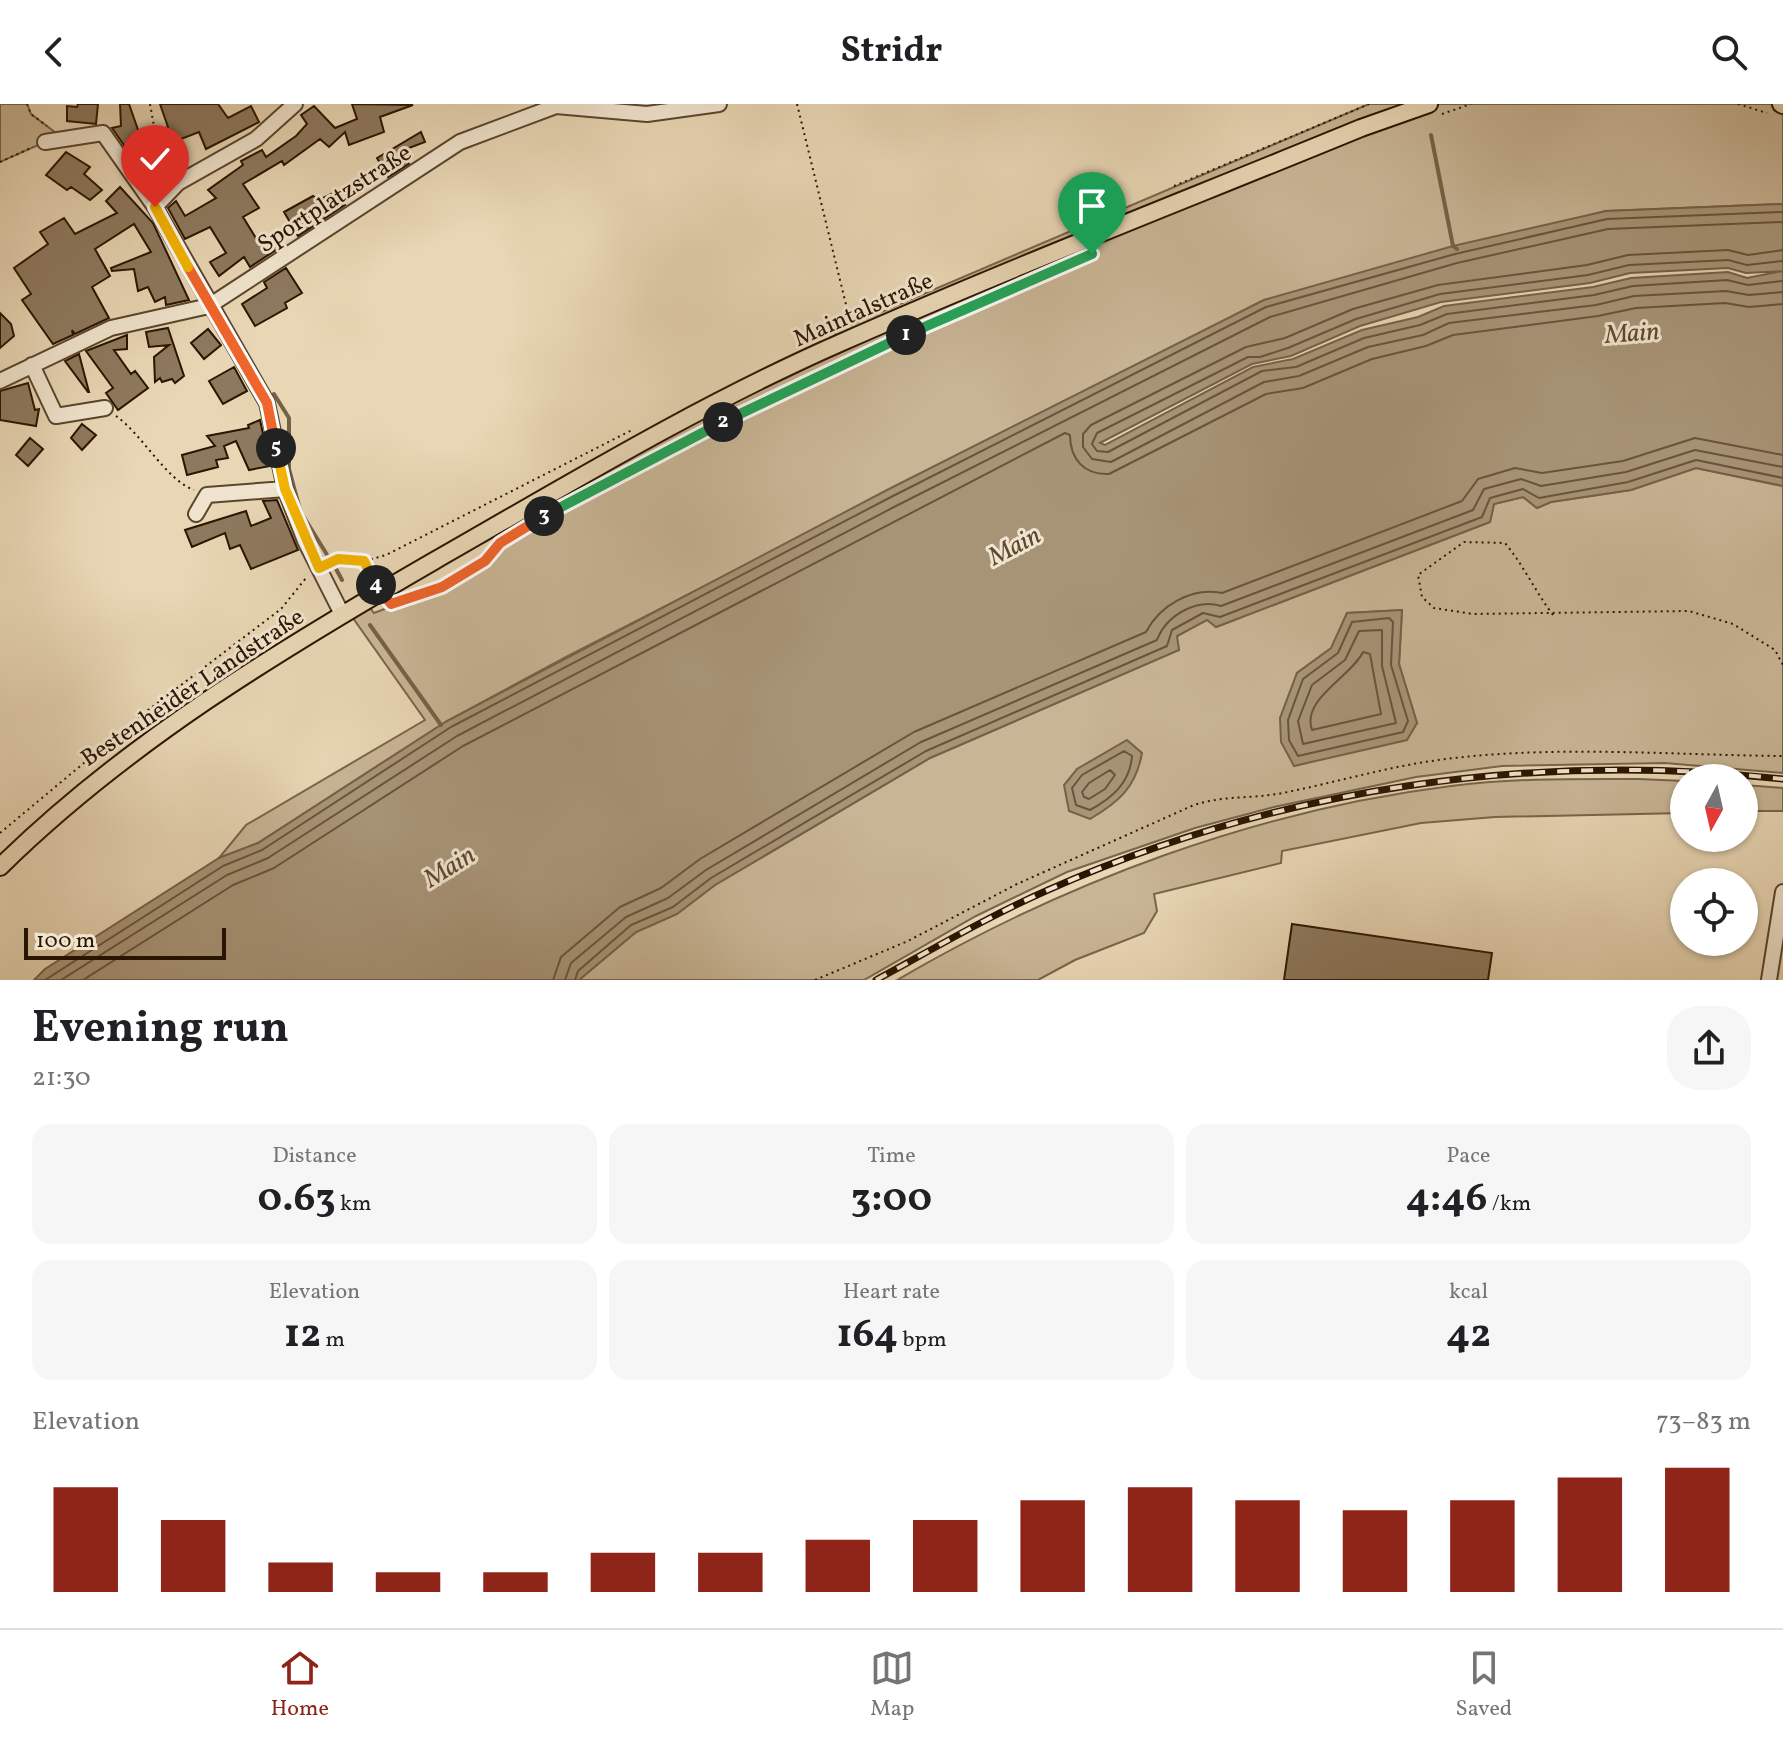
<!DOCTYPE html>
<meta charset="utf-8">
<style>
:root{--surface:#fff;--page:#f6f6f6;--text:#202124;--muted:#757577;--line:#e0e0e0;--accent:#8f2418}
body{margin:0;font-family:Vollkorn,serif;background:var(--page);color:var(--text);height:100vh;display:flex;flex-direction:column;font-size:30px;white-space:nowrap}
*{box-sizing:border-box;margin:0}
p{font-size:26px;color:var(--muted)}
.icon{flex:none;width:44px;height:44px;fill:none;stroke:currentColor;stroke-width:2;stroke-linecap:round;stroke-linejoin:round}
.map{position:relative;height:876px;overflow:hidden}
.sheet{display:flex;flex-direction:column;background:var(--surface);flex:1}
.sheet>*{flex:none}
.needle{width:52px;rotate:188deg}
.buttons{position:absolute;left:1670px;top:660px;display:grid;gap:16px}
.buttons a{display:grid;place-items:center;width:88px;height:88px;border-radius:50%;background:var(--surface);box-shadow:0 2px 6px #0004;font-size:40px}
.scale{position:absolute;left:24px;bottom:20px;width:202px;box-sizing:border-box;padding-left:8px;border:4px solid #2a1500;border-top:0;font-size:22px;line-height:28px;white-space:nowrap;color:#2a1500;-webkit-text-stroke:6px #f0e4ce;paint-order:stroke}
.pin{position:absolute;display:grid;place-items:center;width:68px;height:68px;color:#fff;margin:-82px -34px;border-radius:50% 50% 50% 0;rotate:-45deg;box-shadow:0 0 8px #0007}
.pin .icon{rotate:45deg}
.km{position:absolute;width:40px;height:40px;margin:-20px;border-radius:50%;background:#222;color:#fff;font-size:22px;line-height:40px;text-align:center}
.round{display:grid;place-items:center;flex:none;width:84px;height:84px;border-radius:32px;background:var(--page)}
.headline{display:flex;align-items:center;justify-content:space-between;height:136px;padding:0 32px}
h1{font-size:44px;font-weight:700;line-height:60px}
.stats{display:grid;grid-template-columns:repeat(3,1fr);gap:12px;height:136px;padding:8px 32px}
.stats div{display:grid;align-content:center;border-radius:20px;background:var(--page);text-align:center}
.stats b{font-size:40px;font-weight:700}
.stats small{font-size:22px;font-weight:400}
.stats p{font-size:22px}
.chart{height:224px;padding:16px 32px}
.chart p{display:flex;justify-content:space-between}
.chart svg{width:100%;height:144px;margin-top:8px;stroke:var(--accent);stroke-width:6}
header{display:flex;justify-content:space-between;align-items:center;height:104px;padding:0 32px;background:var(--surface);font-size:36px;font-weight:700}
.tab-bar{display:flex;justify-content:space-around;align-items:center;height:112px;border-top:2px solid var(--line);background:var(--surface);font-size:22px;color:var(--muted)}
.tab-bar a{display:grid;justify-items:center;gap:4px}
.tab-bar .on{color:var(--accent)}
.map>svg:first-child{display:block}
.green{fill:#c8b595;stroke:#79654a;stroke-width:2;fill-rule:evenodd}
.water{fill:#a79477;stroke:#756147;stroke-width:2;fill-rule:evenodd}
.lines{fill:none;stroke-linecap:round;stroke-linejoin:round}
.shore{stroke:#68543c;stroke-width:2}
.stream{stroke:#756147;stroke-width:4}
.building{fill:#8d795e;stroke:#2a1500;stroke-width:2}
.minor-casing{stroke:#5a452d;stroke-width:18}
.major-casing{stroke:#2a1500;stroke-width:20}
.path{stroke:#2a1500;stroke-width:2;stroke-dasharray:2 4;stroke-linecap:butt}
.minor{stroke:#f0e4ce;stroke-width:14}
.major{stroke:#e8d6b4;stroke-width:16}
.rail-casing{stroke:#2a1500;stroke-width:7}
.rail{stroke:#f0e4ce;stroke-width:4;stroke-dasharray:12;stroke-linecap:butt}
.split-1-casing{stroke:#fff;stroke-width:16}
.split-2-casing{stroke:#fff;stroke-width:16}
.split-3-casing{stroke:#fff;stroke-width:16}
.split-4-casing{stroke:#fff;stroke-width:16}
.split-5-casing{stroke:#fff;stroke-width:16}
.split-6-casing{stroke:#fff;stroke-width:16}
.split-7-casing{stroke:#fff;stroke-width:16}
.split-1{stroke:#22a559;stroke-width:10}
.split-2{stroke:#22a559;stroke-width:10}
.split-3{stroke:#22a559;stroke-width:10}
.split-4{stroke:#f0652b;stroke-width:10}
.split-5{stroke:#f5b400;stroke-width:10}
.split-6{stroke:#f0652b;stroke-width:10}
.split-7{stroke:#f5b400;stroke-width:10}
.labels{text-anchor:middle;stroke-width:6;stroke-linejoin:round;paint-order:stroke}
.street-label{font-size:24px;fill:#2a1500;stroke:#f0e4ce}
.water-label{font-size:26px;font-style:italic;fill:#5c4830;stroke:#f0e4ce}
</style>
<header><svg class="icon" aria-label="back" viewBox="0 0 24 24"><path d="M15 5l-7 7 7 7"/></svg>Stridr<svg class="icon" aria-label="search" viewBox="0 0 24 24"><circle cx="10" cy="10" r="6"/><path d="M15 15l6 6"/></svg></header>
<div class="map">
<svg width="1783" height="876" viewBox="0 0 1783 876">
<rect width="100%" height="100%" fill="#e8d6b4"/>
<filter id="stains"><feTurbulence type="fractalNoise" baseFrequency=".0025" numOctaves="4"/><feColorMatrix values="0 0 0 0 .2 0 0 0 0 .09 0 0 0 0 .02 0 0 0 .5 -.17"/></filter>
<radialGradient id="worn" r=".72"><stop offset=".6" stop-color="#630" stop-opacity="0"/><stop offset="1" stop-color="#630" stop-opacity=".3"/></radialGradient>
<path class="green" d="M 0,0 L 27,0 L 31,10 L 64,35 L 45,38 L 0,58 Z
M 1369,0 L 1783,0 L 1783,100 L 1606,107 L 1264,196 L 566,553 L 447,617 L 258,739 L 219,754 L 246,721 L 425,616 L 348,507 L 365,497 L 374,509 L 442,483 L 485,457 L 516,428 L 510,413 L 838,239 L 834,228 Z
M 1696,364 L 1783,382 L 1783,669 L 1665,659 L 1502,662 L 1416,673 L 1274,703 L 1195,724 L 1067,768 L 976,812 L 864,876 L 579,876 L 636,828 L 677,810 L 715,781 L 930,654 L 1179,546 L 1176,533 L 1208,514 L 1216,523 L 1490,418 L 1494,400 L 1523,393 L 1537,404 L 1551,398 L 1631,386 ZM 1402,506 L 1399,560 L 1417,619 L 1297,569 L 1332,544 L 1347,509 Z
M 1639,675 L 1684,677 L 1684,709 L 1495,713 L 1421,719 L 1282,747 L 1281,759 L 1154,790 L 1157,807 L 1144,829 L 1075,856 L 1038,876 L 897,876 C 1065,778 1257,706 1451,682 C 1513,674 1577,675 1639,675 Z
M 1744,681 L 1783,684 L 1783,707 L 1744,707 Z"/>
<path class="water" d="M 1783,100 L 1783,382 L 1696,364 L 1631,386 L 1551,398 L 1537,404 L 1523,393 L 1494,400 L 1490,418 L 1216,523 L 1207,516 L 1177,532 L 1179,546 L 930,654 L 715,781 L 677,810 L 636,828 L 579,876 L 34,876 L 45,865 L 219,754 L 258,739 L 447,617 L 887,386 L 1264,196 L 1453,142 L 1606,107 ZM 1728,164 L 1746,169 L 1783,167 L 1747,174 L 1728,168 L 1631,174 L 1593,183 L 1444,202 L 1418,213 L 1362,226 L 1293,255 L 1253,263 L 1105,341 L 1100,339 L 1252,260 L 1291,252 L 1360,222 L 1441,198 L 1590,179 L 1630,169 Z
M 1402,506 L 1399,560 L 1417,619 L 1407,636 L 1294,662 L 1281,638 L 1280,614 L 1297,569 L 1331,544 L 1347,509 Z
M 1127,636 L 1142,649 C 1136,683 1119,698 1090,715 L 1069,707 L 1064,681 L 1077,665 Z"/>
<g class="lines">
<path class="shore" d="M 1783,146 L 1748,151 L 1728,146 L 1628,151 L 1587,161 L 1438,181 L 1353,205 L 1285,234 L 1246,243 L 1091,321 L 1083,330 L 1083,343 L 1092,355 L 1111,358 L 1264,278 L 1299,272 L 1368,243 L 1423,231 L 1449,219 L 1596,201 L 1634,192 L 1726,187 L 1749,191 L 1783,188
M 1783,157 L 1747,161 L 1728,156 L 1629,161 L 1588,171 L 1440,190 L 1356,215 L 1288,244 L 1260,253 L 1248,253 L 1097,329 L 1092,340 L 1097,347 L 1108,348 L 1262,267 L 1296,263 L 1364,234 L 1420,221 L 1447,210 L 1594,191 L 1633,182 L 1727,176 L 1748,181 L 1783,177
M 1389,514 L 1393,518 L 1391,561 L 1408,617 L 1403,628 L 1298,652 L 1289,636 L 1288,616 L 1303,575 L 1338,549 L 1352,518 Z
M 1382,526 L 1382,562 L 1396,619 L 1303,640 L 1298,617 L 1312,581 L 1345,556 L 1359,527 Z
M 1363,548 L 1370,550 L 1381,610 L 1312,626 C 1301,595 1351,573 1363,548 Z
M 1124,647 L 1132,652 C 1130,679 1112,694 1090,706 L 1076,701 L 1072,684 L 1082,671 Z
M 1110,666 L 1115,671 L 1105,685 L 1089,695 L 1084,693 L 1082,688 L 1089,679 Z
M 45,876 L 223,762 L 262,746 L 451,623 L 891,393 L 1266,203 L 1455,150 L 1607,115 L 1783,108
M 61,876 L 227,771 L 268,754 L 457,632 L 896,402 L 1270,213 L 1457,159 L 1608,125 L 1783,118
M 83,876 L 233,781 L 274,764 L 463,642 L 1065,329 L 1070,331 C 1070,355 1084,371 1109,370 L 1266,290 L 1303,284 L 1372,255 L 1426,242 L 1453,231 L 1598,212 L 1636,204 L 1725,199 L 1749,203 L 1783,200
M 553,876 L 561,853 L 620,803 L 661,784 L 700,755 L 914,628 L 1146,528 C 1160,501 1192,483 1222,489 L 1462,397 L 1478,375 L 1515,364 L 1542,369 L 1623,357 L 1695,334 L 1783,351
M 565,876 L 571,859 L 626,813 L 668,794 L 706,766 L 921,638 L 1157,536 C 1166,512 1196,494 1221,502 L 1473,406 L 1484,385 L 1521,375 L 1541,382 L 1626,368 L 1695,346 L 1783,363
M 575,876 L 578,867 L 631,821 L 673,803 L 711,774 L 926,647 L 1167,542 L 1172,526 L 1203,509 L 1220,513 L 1482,413 L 1490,394 L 1523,385 L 1539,394 L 1628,378 L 1696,356 L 1783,374"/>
<path class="stream" d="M 1431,31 L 1453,142 L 1457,145
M 274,290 L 289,314 L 289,365 L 299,402
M 302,410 L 329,454
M 335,463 L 342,476
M 370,521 L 441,621"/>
</g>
<path class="building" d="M 78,0 L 98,0 L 96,20 L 67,17 L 67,2 L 77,3 Z
M 120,0 L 129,0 L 151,63 L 156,60 L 164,79 L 154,84 L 112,24 L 121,22 Z
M 160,0 L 218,0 L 228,14 L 251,2 L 259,18 L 206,45 L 199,28 L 168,40 L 162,25 L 168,23 Z
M 352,0 L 413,1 L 380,13 L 384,28 L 349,41 L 345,28 L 329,43 L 320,35 L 284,61 L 282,57 L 243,80 L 259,104 L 243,113 L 262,144 L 277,134 L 282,142 L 250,163 L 244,153 L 219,172 L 210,158 L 226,149 L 210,123 L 185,135 L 168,104 L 176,97 L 185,112 L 216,94 L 208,86 L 243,61 L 241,57 L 262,46 L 266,53 L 296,32 L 307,20 L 301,11 L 314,2 L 335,24 L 357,15 Z
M 421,28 L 425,38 L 401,47 L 409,60 L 388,73 L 377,54 Z
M 66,48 L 90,63 L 84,70 L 102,86 L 90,96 L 71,83 L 67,86 L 46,71 Z
M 120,83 L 153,119 L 189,196 L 166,201 L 165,193 L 155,198 L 148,183 L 138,187 L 134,165 L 112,167 L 111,164 L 151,148 L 134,120 L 95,145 L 110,172 L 92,183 L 109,214 L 75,230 L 72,226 L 73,231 L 53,240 L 22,196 L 31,190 L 14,164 L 48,140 L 40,128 L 64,114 L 75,130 L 117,109 L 106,97 Z
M 335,88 L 345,101 L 298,132 L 284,108 L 313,92 L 319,96 Z
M 286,164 L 302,189 L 285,199 L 287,204 L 255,222 L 242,200 L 267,184 L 264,178 Z
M 0,209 L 11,220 L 14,232 L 0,244 Z
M 168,224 L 184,272 L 175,279 L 172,275 L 162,278 L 160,274 L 155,278 L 154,253 L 169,241 L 149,243 L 146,228 Z
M 208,225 L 221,241 L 204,255 L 191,239 Z
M 127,231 L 127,245 L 114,246 L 131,270 L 135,267 L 148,284 L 118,306 L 106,289 L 113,284 L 86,247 Z
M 79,250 L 89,288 L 88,288 L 65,257 Z
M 234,263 L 247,287 L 223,300 L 209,277 Z
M 28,279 L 35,306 L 39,305 L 36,322 L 0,316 L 0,287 Z
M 260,316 L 270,362 L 249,366 L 236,337 L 224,342 L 228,354 L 216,356 L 218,363 L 187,371 L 182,351 L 215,342 L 207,332 L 249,324 L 248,321 Z
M 82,320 L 96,331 L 82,346 L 71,334 Z
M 30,334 L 43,345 L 28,362 L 16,351 Z
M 277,396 L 298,446 L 251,465 L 240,441 L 230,445 L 225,429 L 192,443 L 185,426 L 246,407 L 251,422 L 271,414 L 263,397 Z
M 1292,820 L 1492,849 L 1488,876 L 1284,876 Z"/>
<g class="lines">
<g class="minor-casing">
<path id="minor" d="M 45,38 L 103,29 L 155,103 L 178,79 L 256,35 L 295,0
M 155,103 L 267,299 L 285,385 L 305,437 L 342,510
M 32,261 L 56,312 L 105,304
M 0,277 L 111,224 L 209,202 L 460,38 L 556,2 L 647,10 L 719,0
M 196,410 L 207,391 L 285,385
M 1769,876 L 1783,788"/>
</g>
<g class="major-casing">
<path id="major" d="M 1781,0 L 1783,1
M 0,763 C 127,638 280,546 434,457 C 567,381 699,301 840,239 C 1012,163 1188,95 1361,24 L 1429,0"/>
</g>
<path class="path" d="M 27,0 L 31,10 L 47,22
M 150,0 L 155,28 L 173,67
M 797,0 L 850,217
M 1738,0 L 1767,9
M 1442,10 L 1471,0
M 0,58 L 33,43
M 1174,82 L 1369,0
M 116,312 C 142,330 166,376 194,386
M 604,378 L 834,263 L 1072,158
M 365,457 L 386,451 L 632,326
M 332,458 L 364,457 L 373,476
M 395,499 L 442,483 L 485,457 L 515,429
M 1553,511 C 1535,487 1524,462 1505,439 L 1464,438 L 1418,471 L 1422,493 L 1434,504 L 1473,510 L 1689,507 L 1733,520 L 1775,546 L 1783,561
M 0,729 L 139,613 L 281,505 L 306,474
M 815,876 L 908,837 L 1017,780 L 1194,701 C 1225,691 1252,695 1283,689 C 1327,680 1370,668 1413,660 C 1532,639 1663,651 1783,652"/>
<use href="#minor" class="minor"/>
<use href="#major" class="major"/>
<g class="rail-casing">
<path id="rail" d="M 876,876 C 933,845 989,812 1048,786 C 1278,684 1534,647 1783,675"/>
</g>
<use href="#rail" class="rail"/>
</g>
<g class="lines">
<g class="split-1-casing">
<path id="split-1" d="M 906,231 L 1092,150"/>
</g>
<g class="split-2-casing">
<path id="split-2" d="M 723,318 L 906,231"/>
</g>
<g class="split-3-casing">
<path id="split-3" d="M 544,412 L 723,318"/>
</g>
<g class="split-4-casing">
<path id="split-4" d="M 376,481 L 391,500 L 442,483 L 485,457 L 500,439 L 544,412"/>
</g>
<g class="split-5-casing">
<path id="split-5" d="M 276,344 L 285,385 L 319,464 L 338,455 L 364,457 L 376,481"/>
</g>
<g class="split-6-casing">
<path id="split-6" d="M 188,163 L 267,299 L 276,344"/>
</g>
<g class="split-7-casing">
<path id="split-7" d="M 155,103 L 188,163"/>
</g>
<use href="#split-1" class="split-1"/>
<use href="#split-2" class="split-2"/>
<use href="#split-3" class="split-3"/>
<use href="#split-4" class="split-4"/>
<use href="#split-5" class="split-5"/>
<use href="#split-6" class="split-6"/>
<use href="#split-7" class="split-7"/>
</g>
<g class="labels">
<g class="street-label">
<text transform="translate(334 94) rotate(-33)" y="8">Sportplatzstraße</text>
<text transform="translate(863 205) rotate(-24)" y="8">Maintalstraße</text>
<text transform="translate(192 583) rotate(-34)" y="8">Bestenheider Landstraße</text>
</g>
<g class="water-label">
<text transform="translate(1632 228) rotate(-4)" y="9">Main</text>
<text transform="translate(1014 441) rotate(-28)" y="9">Main</text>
<text transform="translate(449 762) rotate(-32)" y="9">Main</text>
</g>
</g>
<rect width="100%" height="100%" filter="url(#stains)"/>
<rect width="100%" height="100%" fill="url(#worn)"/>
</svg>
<div class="buttons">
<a><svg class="needle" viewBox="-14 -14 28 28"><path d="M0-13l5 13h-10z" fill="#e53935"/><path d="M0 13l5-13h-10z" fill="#757577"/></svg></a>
<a><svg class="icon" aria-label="locate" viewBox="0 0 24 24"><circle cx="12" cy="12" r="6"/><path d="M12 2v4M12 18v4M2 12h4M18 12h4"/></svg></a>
</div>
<div class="scale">100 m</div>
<div class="pin" style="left:1092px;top:150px;background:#1e9e55"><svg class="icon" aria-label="arrive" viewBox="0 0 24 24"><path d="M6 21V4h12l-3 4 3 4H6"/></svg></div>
<div class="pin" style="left:155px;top:103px;background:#d93025"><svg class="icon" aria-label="check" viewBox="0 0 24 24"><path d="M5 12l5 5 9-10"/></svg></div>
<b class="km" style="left:906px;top:231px">1</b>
<b class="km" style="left:723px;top:318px">2</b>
<b class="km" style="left:544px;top:412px">3</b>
<b class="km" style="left:376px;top:481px">4</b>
<b class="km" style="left:276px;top:344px">5</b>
</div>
<section class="sheet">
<div class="headline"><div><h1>Evening run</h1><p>21:30</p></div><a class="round"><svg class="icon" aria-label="share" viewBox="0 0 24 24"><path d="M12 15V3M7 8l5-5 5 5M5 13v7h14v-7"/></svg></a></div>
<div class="stats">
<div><p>Distance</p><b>0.63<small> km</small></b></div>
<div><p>Time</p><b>3:00</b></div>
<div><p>Pace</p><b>4:46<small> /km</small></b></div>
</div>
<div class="stats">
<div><p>Elevation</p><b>12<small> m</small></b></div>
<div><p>Heart rate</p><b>164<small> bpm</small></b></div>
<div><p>kcal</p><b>42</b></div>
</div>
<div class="chart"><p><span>Elevation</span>73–83 m</p>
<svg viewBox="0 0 160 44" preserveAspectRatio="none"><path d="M5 44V12M15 44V22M25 44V35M35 44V38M45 44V38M55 44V32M65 44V32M75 44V28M85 44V22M95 44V16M105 44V12M115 44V16M125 44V19M135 44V16M145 44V9M155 44V6"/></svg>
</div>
</section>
<nav class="tab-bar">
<a class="on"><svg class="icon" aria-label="home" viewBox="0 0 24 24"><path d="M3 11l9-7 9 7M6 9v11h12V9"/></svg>Home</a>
<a><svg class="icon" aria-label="map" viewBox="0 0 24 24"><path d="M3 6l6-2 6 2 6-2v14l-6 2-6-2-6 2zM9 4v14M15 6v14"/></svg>Map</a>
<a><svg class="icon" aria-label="saved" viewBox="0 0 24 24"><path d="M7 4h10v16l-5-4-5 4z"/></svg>Saved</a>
</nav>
